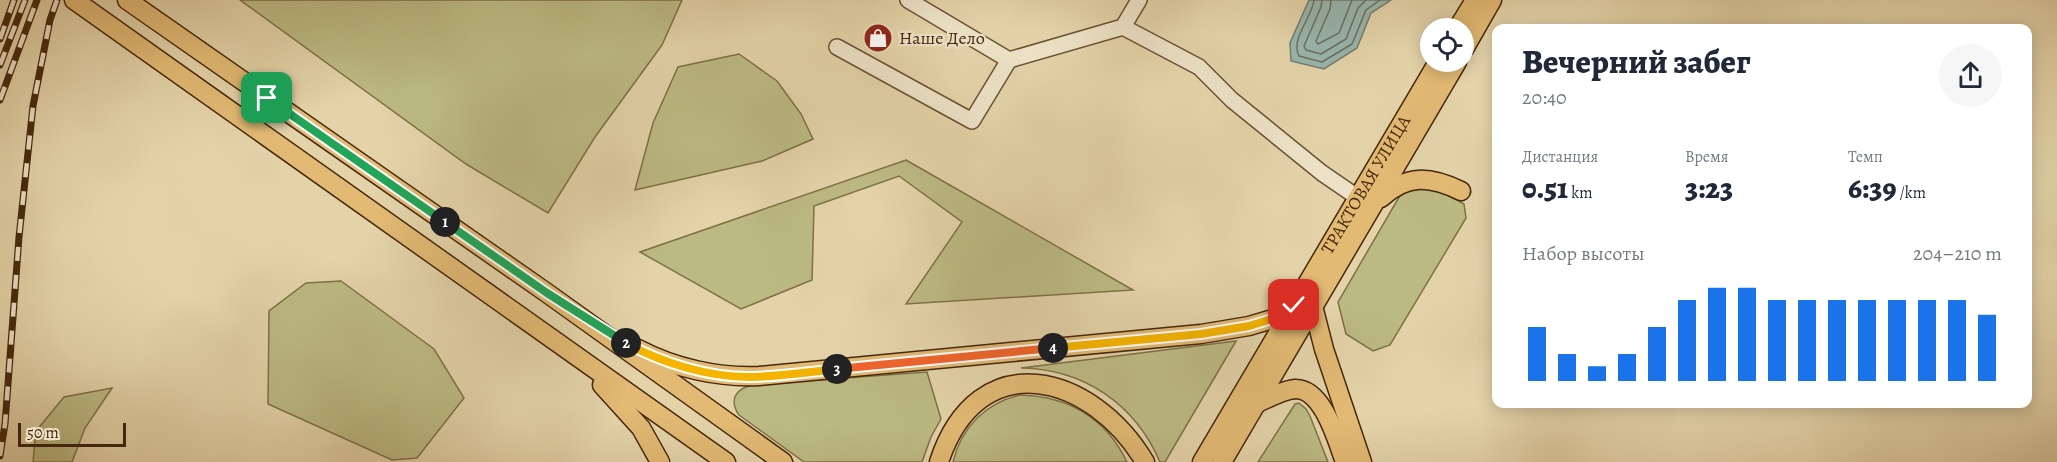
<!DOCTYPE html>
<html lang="ru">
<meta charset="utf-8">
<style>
:root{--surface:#fff;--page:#f6f6f7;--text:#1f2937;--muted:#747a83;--accent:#1a73e8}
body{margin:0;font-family:Alegreya,serif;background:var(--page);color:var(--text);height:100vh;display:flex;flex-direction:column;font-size:22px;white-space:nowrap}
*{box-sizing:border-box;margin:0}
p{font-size:20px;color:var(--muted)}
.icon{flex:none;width:33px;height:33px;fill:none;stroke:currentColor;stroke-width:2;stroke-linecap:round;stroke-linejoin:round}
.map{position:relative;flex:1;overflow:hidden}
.details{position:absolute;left:1492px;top:24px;width:540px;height:384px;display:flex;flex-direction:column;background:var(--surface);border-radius:12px;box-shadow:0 3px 15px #0003}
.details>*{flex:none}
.fabs{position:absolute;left:1420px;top:18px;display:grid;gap:12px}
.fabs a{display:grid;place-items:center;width:54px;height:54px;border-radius:50%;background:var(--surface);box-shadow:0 3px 15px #0003;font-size:30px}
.scale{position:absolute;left:18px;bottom:15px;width:108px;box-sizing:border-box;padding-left:6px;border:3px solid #44270c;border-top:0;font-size:16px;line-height:21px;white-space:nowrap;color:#44270c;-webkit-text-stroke:4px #ede2c7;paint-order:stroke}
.pin{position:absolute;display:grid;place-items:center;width:51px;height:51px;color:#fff;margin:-26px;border-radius:12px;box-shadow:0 3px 9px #0006}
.km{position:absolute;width:30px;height:30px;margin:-15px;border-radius:50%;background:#222;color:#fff;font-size:16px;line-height:30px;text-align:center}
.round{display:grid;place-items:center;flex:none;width:63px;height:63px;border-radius:32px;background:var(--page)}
.headline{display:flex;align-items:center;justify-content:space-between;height:102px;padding:0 30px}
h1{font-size:33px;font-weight:800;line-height:45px}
.metrics{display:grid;grid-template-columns:repeat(3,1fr);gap:9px;height:102px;padding:6px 30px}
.metrics div{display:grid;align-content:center}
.metrics b{font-size:30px;font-weight:800}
.metrics small{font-size:16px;font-weight:400}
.metrics p{font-size:16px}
.chart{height:168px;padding:12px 30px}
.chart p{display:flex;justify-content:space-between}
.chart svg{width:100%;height:108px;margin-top:6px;stroke:var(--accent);stroke-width:6}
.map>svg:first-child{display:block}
.green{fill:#bcba83;stroke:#807048;stroke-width:1.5}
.water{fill:#97b7af;stroke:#767d6e;stroke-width:1.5}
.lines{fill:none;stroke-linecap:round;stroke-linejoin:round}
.shore{stroke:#6e6f5e;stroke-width:1.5}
.minor-casing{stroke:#6c5233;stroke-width:18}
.major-casing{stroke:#44270c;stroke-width:21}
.minor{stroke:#ede2c7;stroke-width:15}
.major{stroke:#e2ba74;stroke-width:18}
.rail-casing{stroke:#44270c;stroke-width:7}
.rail{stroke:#ede2c7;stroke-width:4.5;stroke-dasharray:14;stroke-linecap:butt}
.split-1-casing{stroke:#fff;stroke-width:12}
.split-2-casing{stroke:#fff;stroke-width:12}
.split-3-casing{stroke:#fff;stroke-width:12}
.split-4-casing{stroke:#fff;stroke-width:12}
.split-5-casing{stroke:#fff;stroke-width:12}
.split-1{stroke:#22a559;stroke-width:8}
.split-2{stroke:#22a559;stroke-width:8}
.split-3{stroke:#f5b400;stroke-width:8}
.split-4{stroke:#f0652b;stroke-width:8}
.split-5{stroke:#f5b400;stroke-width:8}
.labels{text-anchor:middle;stroke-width:4.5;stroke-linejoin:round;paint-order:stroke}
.poi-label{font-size:18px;fill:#44270c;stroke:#ede2c7;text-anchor:start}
.street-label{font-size:18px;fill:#44270c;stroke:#ede2c7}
</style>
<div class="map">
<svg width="2057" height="462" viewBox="0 0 2057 462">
<rect width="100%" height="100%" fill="#e4d3a9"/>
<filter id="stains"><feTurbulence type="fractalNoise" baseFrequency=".00333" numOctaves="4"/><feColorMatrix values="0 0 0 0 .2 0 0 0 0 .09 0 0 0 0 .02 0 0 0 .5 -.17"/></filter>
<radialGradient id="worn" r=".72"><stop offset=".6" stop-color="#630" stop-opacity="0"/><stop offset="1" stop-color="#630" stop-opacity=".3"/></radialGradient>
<path class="green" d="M 240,0 L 682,0 L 662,45 L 595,137 L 548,213 L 466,164 Z
M 739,54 L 777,81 L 801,114 L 813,139 L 762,161 L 635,190 L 653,123 L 678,67 Z
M 906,160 L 1133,290 L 906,304 L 962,222 L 899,176 L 814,206 L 812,280 L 741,309 L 640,252 Z
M 1434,187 L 1464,204 L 1466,218 L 1390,345 L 1373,351 L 1346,334 L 1338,302 L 1402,192 Z
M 341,281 L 434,349 L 464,398 L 417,458 L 392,460 L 268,404 L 269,311 L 306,283 Z
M 1236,341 L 1165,462 L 1160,462 C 1135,404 1084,369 1021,368 Z
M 927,372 L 941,419 L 931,437 L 922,462 L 804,462 L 739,415 C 728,399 737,388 753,385 Z
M 112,388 L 85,428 L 72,462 L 33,462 L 36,431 L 64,397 Z
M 1020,395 C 1068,396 1106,418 1127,462 L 953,462 C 961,428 985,403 1020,395 Z
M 1299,403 L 1306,409 L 1310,416 L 1328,462 L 1258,462 L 1295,404 Z"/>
<path class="water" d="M 1309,0 L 1391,0 L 1371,13 L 1357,48 L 1324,69 L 1291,61 L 1290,43 Z"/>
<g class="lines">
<path class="shore" d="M 1314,0 C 1312,18 1290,39 1299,56 L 1322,62 L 1352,44 L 1366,10 L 1380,0
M 1322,0 L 1321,7 L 1304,46 L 1306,50 L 1321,54 L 1346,39 L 1358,8 L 1366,0
M 1331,0 L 1330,9 L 1316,41 L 1318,44 L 1339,33 L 1352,0"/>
<g class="minor-casing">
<path id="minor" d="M 908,0 L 1009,60
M 1123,27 L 1139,0
M 837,47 L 972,121 L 1009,60 L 1123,27 L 1199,67 L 1232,100 L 1322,173 L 1357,197"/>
</g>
<g class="major-casing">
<g id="major">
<path d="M 74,0 L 726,462"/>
<path d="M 127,0 L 547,293 L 783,462"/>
<path d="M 1458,28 L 1475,0"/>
<path d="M 1464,49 L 1492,0"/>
<path d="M 1381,198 C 1407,174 1430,176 1461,191"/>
<path d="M 1313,306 L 1324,349 L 1362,462"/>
<path d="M 638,349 C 674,368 719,378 759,376 L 1201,334 L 1249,326 L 1276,318 L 1294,305"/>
<path d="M 602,385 L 641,428 L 660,462"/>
<path d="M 1255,404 C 1267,399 1282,390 1295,389 C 1323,388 1337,441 1345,462"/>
<path d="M 939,462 C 978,343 1092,373 1145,462"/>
<path id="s1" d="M 1202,462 L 1438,62"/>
<path d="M 1222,462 L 1457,62"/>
</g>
</g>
<use href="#minor" class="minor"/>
<use href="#major" class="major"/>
<g class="rail-casing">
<path id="rail" d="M 0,39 L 14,0
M 0,65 L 25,0
M 0,100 L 37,0
M 0,456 L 5,424 L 19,237 L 33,106 L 50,20 L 57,0"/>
</g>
<use href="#rail" class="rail"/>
</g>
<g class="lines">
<g class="split-1-casing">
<path id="split-1" d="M 267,98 L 445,222"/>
</g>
<g class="split-2-casing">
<path id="split-2" d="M 445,222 L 547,293 L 626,343"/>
</g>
<g class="split-3-casing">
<path id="split-3" d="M 626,343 C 662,363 708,377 749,377 C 778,377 808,372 837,369"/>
</g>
<g class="split-4-casing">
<path id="split-4" d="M 837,369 L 1053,348"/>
</g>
<g class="split-5-casing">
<path id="split-5" d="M 1053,348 L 1201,334 L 1249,326 L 1275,318 L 1294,305"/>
</g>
<use href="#split-1" class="split-1"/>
<use href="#split-2" class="split-2"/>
<use href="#split-3" class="split-3"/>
<use href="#split-4" class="split-4"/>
<use href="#split-5" class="split-5"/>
</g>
<defs>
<g id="shop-disc" transform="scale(1.5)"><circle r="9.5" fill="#8f2418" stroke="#ede2c7"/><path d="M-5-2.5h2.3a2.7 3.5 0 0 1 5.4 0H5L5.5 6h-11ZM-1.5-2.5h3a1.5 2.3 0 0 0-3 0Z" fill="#fff"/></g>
</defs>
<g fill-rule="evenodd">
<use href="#shop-disc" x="878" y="38"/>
</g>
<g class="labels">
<g class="poi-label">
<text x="899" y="44">Наше Дело</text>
</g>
<g class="street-label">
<text dy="6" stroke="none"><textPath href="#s1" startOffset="322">ТРАКТОВАЯ УЛИЦА</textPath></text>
</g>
</g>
<rect width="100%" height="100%" filter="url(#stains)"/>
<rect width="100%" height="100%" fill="url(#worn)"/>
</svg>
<div class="fabs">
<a><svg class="icon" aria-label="locate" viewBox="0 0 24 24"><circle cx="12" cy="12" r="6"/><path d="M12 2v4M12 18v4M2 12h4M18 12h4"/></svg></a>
</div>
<div class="scale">50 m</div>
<div class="pin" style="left:267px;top:98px;background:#1e9e55"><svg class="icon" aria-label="arrive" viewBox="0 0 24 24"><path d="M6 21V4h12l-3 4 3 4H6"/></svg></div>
<div class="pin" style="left:1294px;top:305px;background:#d93025"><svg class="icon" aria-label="check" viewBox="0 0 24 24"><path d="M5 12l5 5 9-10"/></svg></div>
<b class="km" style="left:445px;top:222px">1</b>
<b class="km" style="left:626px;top:343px">2</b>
<b class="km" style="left:837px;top:369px">3</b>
<b class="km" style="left:1053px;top:348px">4</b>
<section class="details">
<div class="headline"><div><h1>Вечерний забег</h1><p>20:40</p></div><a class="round"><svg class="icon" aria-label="share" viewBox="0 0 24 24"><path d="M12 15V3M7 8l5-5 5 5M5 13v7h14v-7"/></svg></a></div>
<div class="metrics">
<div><p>Дистанция</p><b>0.51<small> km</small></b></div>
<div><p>Время</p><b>3:23</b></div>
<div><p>Темп</p><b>6:39<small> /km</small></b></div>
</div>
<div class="chart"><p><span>Набор высоты</span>204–210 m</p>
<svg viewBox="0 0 160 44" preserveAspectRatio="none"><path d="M5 44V22M15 44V33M25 44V38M35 44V33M45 44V22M55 44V11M65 44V6M75 44V6M85 44V11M95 44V11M105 44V11M115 44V11M125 44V11M135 44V11M145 44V11M155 44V17"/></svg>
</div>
</section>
</div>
